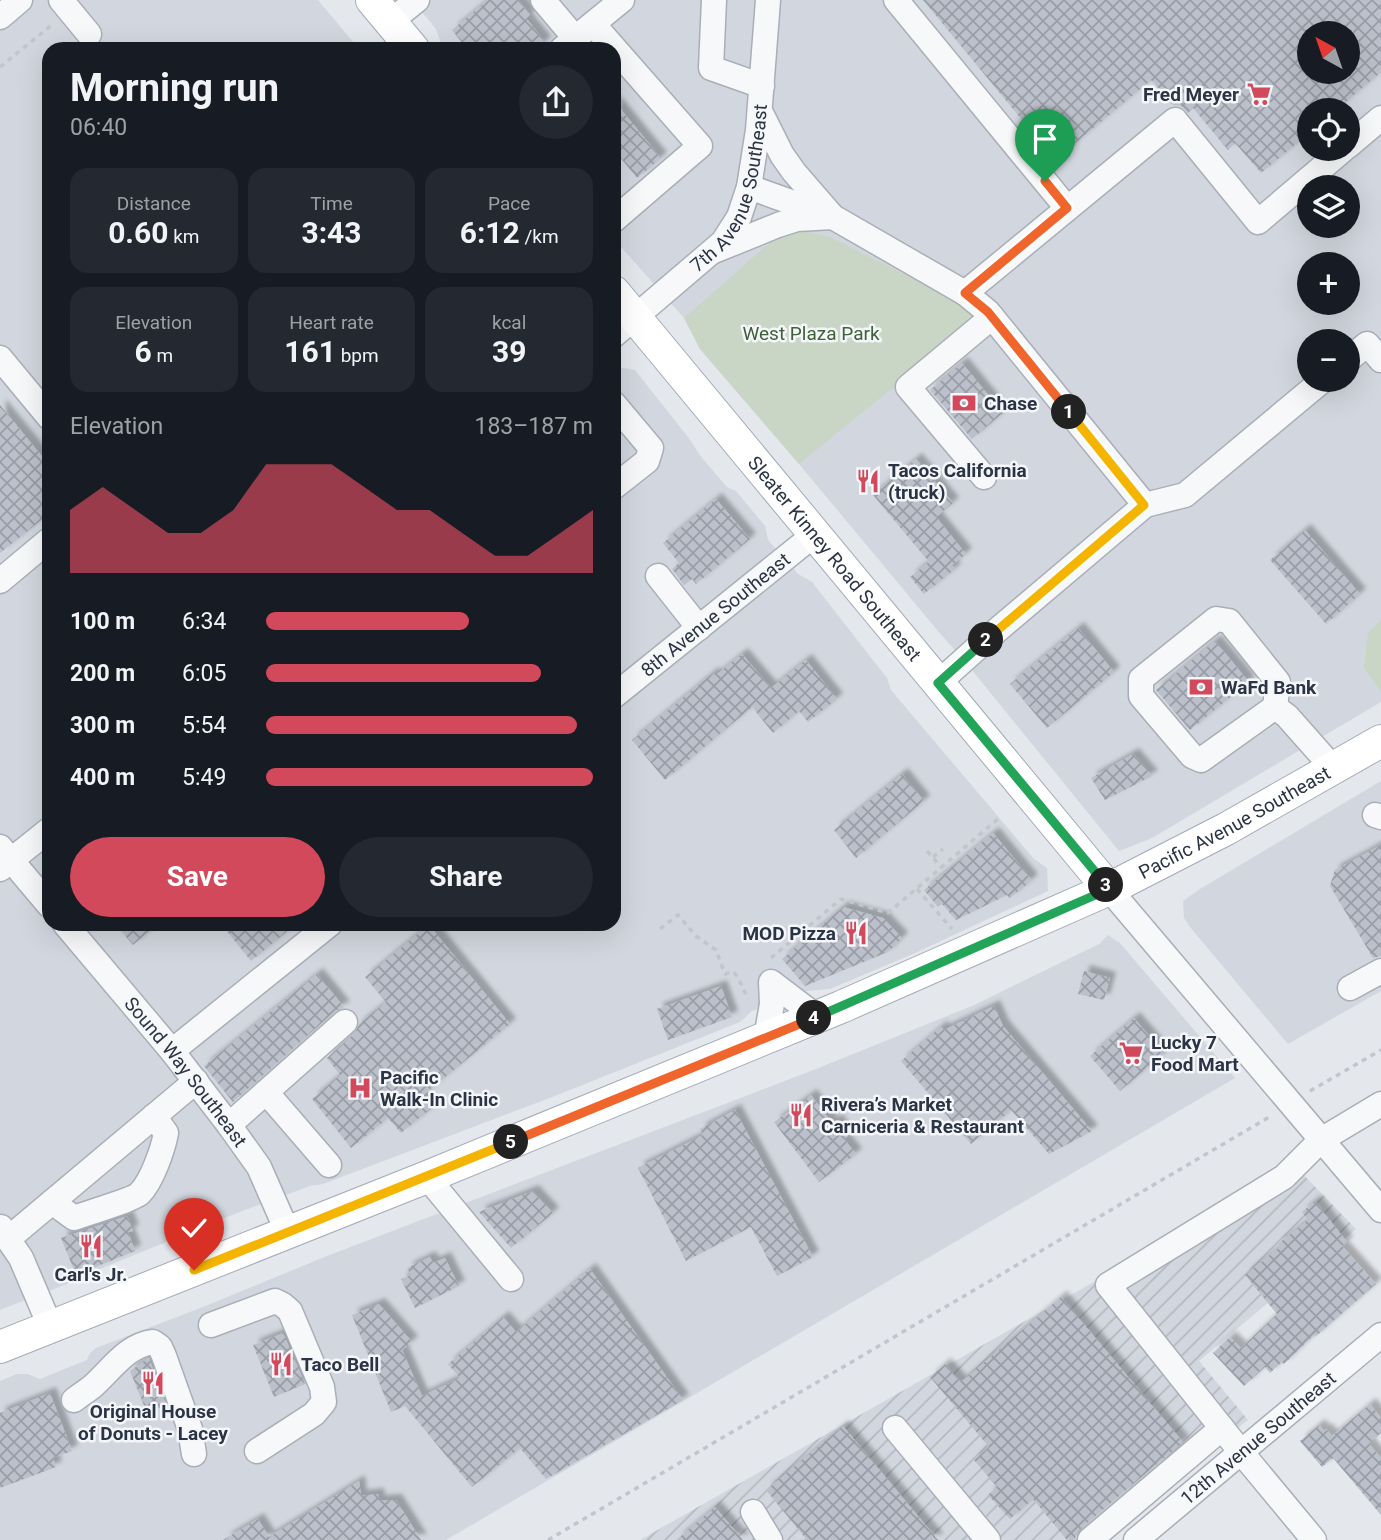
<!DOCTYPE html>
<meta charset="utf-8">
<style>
:root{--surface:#171b24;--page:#242831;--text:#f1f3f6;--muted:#9ea1a6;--accent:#d1495b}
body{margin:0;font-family:Roboto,sans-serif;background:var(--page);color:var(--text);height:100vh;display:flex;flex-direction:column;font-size:26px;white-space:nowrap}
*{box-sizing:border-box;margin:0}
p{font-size:23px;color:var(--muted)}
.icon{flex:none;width:38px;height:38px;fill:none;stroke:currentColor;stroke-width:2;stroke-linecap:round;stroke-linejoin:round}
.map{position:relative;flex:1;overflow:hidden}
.side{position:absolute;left:42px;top:42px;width:579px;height:889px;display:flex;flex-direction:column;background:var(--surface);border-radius:21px;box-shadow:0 7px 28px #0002}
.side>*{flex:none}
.needle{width:46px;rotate:320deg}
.tools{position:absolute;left:1297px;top:21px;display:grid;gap:14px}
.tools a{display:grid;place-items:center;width:63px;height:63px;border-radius:50%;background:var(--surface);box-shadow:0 7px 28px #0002;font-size:35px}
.pin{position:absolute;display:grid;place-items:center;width:60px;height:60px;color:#fff;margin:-72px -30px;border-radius:50% 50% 50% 0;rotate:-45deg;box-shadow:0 0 7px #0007}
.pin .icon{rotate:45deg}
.km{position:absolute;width:35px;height:35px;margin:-18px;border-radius:50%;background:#222;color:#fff;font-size:19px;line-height:35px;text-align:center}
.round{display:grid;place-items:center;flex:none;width:74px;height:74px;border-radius:37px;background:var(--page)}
.headline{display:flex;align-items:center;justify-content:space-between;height:119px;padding:0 28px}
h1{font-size:38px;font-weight:700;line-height:52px}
.figures{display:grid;grid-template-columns:repeat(3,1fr);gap:10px;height:119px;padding:7px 28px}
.figures div{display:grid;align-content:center;border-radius:18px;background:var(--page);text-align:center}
.figures b{font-size:30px;font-weight:700}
.figures small{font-size:19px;font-weight:400}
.figures p{font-size:19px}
.chart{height:196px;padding:14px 28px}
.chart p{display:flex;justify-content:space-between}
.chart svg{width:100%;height:126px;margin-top:7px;fill:var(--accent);opacity:.7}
.primary-button{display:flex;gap:14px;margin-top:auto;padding:14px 28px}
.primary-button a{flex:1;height:80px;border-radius:42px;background:var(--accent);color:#fff;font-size:28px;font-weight:700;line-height:80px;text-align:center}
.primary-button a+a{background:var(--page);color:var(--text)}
ul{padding:0 28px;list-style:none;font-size:23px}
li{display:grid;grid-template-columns:112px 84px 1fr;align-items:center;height:52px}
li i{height:18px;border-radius:9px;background:var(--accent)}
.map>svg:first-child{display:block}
.built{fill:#d2d6de;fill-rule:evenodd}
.industrial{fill:url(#industrial-furrows)}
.green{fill:#c9d6c5}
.building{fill:url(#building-cross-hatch);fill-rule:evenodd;filter:url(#shadow)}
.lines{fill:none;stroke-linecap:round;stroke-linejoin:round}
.minor-casing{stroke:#a9aeb7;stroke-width:27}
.major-casing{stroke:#a3abb8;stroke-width:34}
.path{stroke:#c2c5cb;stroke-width:3.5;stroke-dasharray:5 5;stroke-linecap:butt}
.minor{stroke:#f7f8fa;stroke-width:24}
.major{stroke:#fff;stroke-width:32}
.split-1-casing{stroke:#fff;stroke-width:14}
.split-2-casing{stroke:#fff;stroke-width:14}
.split-3-casing{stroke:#fff;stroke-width:14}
.split-4-casing{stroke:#fff;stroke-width:14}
.split-5-casing{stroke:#fff;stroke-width:14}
.split-6-casing{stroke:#fff;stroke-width:14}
.split-1{stroke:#f0652b;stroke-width:9}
.split-2{stroke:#f5b400;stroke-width:9}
.split-3{stroke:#22a559;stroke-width:9}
.split-4{stroke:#22a559;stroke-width:9}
.split-5{stroke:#f0652b;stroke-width:9}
.split-6{stroke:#f5b400;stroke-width:9}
.labels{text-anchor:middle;stroke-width:5;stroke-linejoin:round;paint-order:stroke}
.poi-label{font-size:19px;font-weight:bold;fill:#2b3445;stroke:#f4f6f9;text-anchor:start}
.street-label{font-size:19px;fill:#2b3445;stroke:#f4f6f9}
.park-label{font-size:19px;fill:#3f6138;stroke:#f4f6f9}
</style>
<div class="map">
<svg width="1381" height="1540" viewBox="0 0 1381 1540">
<defs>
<pattern id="industrial-furrows" width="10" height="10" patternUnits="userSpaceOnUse" patternTransform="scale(1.75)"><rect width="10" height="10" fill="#d2d6de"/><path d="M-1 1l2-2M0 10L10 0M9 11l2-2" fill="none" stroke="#b4b8c0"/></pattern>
<pattern id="building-cross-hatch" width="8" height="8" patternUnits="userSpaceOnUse" patternTransform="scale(1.75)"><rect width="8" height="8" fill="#bbc0ca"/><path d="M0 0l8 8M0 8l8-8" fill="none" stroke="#989da6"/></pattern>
<filter id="shadow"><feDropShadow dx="6" dy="-6" stdDeviation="2" flood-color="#0004"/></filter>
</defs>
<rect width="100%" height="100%" fill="#e4e7ec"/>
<path class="built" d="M 0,0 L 318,0 L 359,49 L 49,49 L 49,924 L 614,924 L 614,362 L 618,367 L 635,370 L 688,437 L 702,458 L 727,487 L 736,491 L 765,526 L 768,540 L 798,574 L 812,582 L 887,678 L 891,690 L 1034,859 L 1047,868 L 1048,891 L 915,953 L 830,989 L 806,991 L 752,1011 L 740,1022 L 560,1094 L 323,1184 L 310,1186 L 237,1213 L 73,1280 L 72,1282 L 0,1310 Z
M 412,0 L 1381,0 L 1381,702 L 1152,838 L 1119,851 L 967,664 L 938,631 L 799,464 L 700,349 L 684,318 L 614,239 L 614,49 L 446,49 L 441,43 L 436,29 ZM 1309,33 L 1348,33 L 1348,72 L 1309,72 ZM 1309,110 L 1348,110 L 1348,149 L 1309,149 ZM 1309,187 L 1348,187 L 1348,226 L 1309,226 ZM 1309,264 L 1348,264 L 1348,303 L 1309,303 ZM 1309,341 L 1348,341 L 1348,380 L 1309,380 Z
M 1381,781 L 1381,991 L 1288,1044 L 1190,927 L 1184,918 L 1183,901 L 1200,889 Z
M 1108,935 L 1120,943 L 1235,1078 L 446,1540 L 0,1540 L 0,1381 L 17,1374 L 28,1374 L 40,1379 L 87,1360 L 90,1353 L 96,1348 L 203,1307 L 327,1256 L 816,1069 L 972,1006 L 1099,944 Z"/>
<path class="industrial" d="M 1296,1167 L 1356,1229 L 1199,1361 L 1248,1420 L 1095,1540 L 640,1540 Z"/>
<path class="green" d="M 804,231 L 830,237 L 946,295 L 973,313 L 977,322 L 879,399 L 799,464 L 700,349 L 684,318 L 766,246 L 783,234 Z
M 1381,620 L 1381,692 L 1364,668 L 1368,633 Z"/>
<path class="building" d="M 488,0 L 518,0 L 530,15 L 526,18 L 545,42 L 537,49 L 467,49 L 452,30 Z
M 923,0 L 1381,0 L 1381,72 L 1336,110 L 1309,110 L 1309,133 L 1261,173 L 1235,143 L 1228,150 L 1193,108 L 1188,113 L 1181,106 L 1173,105 L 1151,80 L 1055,160 ZM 1309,33 L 1348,33 L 1348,72 L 1309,72 Z
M 614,101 L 661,158 L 637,178 L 614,150 Z
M 962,363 L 1003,413 L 972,439 L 930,390 Z
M 0,405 L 49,465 L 49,514 L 0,553 Z
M 916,459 L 953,503 L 936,517 L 966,554 L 952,565 L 955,569 L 924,594 L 910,577 L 929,562 L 873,495 Z
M 716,499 L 750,539 L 696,584 L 692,579 L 684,585 L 672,569 L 679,563 L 663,543 Z
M 1305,530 L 1360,594 L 1326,624 L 1270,560 Z
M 1078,628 L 1114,672 L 1047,728 L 1010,684 Z
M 1215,641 L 1249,682 L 1190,730 L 1156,690 Z
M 742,654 L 771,688 L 806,660 L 837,699 L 808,722 L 799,711 L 773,733 L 752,707 L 665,780 L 632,740 L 713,673 L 715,676 Z
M 1133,754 L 1152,776 L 1105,800 L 1091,778 Z
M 902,774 L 924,801 L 856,858 L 834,830 Z
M 993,833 L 1032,880 L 1010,898 L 1007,895 L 956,920 L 942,904 L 938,907 L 924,890 Z
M 1381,845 L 1381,956 L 1373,958 L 1330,886 L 1335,870 Z
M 843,907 L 883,918 L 902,938 L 888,952 L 805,986 L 782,959 Z
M 115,924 L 158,924 L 133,945 Z
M 221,924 L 296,924 L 251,961 Z
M 429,925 L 510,1024 L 422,1096 L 432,1108 L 401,1133 L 388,1118 L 351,1148 L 312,1099 L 340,1075 L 327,1058 L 355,1033 L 359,1024 L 386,1002 L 365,977 Z
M 1084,971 L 1110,978 L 1104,1000 L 1078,994 Z
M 317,974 L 344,1007 L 335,1011 L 233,1102 L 204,1066 Z
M 721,986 L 732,1017 L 668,1040 L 657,1009 Z
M 994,1006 L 1003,1026 L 1092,1131 L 1049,1154 L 1011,1110 L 971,1144 L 901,1061 L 941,1027 L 944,1030 Z
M 1134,1018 L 1164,1053 L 1120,1091 L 1090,1056 Z
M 811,1095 L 832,1123 L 837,1120 L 848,1136 L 844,1139 L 856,1154 L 819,1182 L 774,1122 Z
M 735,1110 L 813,1257 L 777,1276 L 751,1227 L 686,1261 L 638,1168 L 703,1135 L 700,1129 Z
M 533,1191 L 553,1213 L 511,1248 L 479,1212 Z
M 1315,1201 L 1347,1242 L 1342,1246 L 1376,1284 L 1315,1337 L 1314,1335 L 1284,1364 L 1282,1362 L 1270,1373 L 1265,1367 L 1244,1386 L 1213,1353 L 1230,1337 L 1241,1348 L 1277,1314 L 1245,1275 L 1280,1247 L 1278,1244 L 1308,1220 L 1302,1212 Z
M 127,1216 L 133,1231 L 128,1232 L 135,1251 L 76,1275 L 61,1238 Z
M 430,1257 L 433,1263 L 445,1258 L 459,1286 L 415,1308 L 401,1279 L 411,1275 L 407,1268 Z
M 590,1269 L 683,1400 L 546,1479 L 520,1448 L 472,1487 L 405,1406 L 391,1412 L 352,1315 L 379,1304 L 412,1342 L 402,1350 L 422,1396 L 460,1378 L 448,1364 L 503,1317 L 516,1332 Z
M 1061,1297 L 1183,1442 L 1080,1529 L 1076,1534 L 1075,1540 L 1067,1540 L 1033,1499 L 1010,1519 L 988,1495 L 997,1487 L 974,1460 L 989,1447 L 930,1377 L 945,1364 L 961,1382 Z
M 283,1333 L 305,1384 L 274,1397 L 253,1345 Z
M 149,1358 L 166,1405 L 147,1413 L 130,1371 Z
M 50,1393 L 72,1451 L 53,1458 L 56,1467 L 0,1488 L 0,1413 Z
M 1370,1404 L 1381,1418 L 1381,1433 L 1368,1443 L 1381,1458 L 1381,1515 L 1333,1458 L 1322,1467 L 1300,1441 L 1319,1425 L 1324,1431 L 1326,1429 L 1332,1436 Z
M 843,1426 L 938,1540 L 807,1540 L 766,1490 Z
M 359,1481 L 361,1496 L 378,1494 L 379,1501 L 396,1500 L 421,1540 L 223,1540 L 258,1519 L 269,1537 Z
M 715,1507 L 743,1540 L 676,1540 Z"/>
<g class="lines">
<g class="minor-casing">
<g id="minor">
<path d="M 61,0 L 89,34"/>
<path d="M 543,0 L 575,38"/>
<path d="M 714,0 L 711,68 L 762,86"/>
<path d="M 896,0 L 1067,208"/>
<path d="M 0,17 L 20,0"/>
<path d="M 390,22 L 417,0"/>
<path d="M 593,24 L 700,146 L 614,220"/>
<path d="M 562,49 L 622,0"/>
<path d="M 1348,146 L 1381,118"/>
<path d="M 749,187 L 833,217 L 965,293 L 988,312 L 1145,505"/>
<path d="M 714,251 L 778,225 L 797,219 L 833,217 L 794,172 L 782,155 L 760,111"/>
<path d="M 965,293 L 1175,120 L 1258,222 L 1344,149"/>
<path id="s1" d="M 614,335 L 723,242 L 739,217 L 749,187 L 758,130 L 768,0"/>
<path d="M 0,358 L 49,417"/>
<path d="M 1348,360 L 1367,344 L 1381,360"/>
<path d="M 614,404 L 651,448 L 647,461 L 614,487"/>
<path d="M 984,477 L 908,387 L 992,317"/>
<path d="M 658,576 L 699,628"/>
<path d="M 0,581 L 49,540"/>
<path d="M 1216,619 L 1229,621 L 1278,682 L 1275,707 L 1201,760 L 1192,756 L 1141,696 L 1141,679 Z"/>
<path d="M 938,683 L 995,632 L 1145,505 L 1185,495 L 1323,380"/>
<path id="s2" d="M 614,696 L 815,534"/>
<path d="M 1275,707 L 1287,716 L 1333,768"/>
<path d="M 1375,815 L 1381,817"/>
<path d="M 0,847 L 49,905"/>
<path d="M 0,869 L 49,830"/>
<path d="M 1109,889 L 1381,1210"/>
<path id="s3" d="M 65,924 L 172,1051 L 229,1125 L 259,1167 L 288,1233"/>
<path d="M 1350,988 L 1381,971"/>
<path d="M 766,1038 L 772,1004 L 771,982 L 817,1017"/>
<path d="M 172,1051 L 330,924"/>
<path d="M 266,1092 L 329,1165"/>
<path d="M 229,1125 L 345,1022"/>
<path d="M 427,1177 L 511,1279"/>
<path d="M 52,1202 L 74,1218 C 85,1214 135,1199 140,1193 C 152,1181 163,1149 166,1133 L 154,1116"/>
<path d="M 1,1227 L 8,1239 L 21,1258 L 50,1326"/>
<path d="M 8,1239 L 196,1081"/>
<path d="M 211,1325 L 275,1301 L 283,1305 L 290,1311 L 322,1387 L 324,1402 L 314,1414 L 257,1451"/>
<path d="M 74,1400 C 80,1395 87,1391 93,1386 C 111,1370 127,1345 153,1342 L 160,1347 L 164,1356 L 190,1429 L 194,1454"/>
<path d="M 895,1428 L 988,1540"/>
<path d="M 753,1512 L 770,1540"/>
<path d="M 1090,1540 L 1222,1428"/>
<path id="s4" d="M 1136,1540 L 1381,1335"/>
<path d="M 1314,1540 L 1241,1452 L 1108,1285 L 1284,1177 L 1321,1140 L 1381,1104"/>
</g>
</g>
<g class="major-casing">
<g id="major">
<path d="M 372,0 L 413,49"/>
<path id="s5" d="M 614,292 L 1109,889"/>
<path id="s6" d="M 0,1347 L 427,1177 L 841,1007 L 1109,889 L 1226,829 L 1381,741"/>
</g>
</g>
<path class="path" d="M 0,67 L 53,24
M 927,851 L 942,868
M 933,857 L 943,849
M 917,889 L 952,929
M 660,929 L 678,915 L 696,936 L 716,950 L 725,974 L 734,972 L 741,984 L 748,999
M 771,958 L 841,899 L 888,913 L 999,818
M 1310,1091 L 1381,1050
M 548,1540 L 1271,1116"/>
<use href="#minor" class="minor"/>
<use href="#major" class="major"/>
</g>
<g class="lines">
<g class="split-1-casing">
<path id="split-1" d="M 1045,181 L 1067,208 L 965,293 L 988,312 L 1069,412"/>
</g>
<g class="split-2-casing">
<path id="split-2" d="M 986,640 L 1144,505 L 1069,412"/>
</g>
<g class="split-3-casing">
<path id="split-3" d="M 986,640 L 938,683 L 1106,885"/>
</g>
<g class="split-4-casing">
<path id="split-4" d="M 814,1018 L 1109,889 L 1106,885"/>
</g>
<g class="split-5-casing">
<path id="split-5" d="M 511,1142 L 814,1018"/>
</g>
<g class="split-6-casing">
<path id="split-6" d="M 194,1270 L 511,1142"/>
</g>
<use href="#split-1" class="split-1"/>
<use href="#split-2" class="split-2"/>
<use href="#split-3" class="split-3"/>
<use href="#split-4" class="split-4"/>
<use href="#split-5" class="split-5"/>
<use href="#split-6" class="split-6"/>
</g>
<defs>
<g id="supermarket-bare" transform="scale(1.89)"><path d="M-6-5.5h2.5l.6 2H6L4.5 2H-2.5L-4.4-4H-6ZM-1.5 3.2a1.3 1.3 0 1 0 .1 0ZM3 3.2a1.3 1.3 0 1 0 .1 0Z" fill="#d1495b" stroke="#f4f6f9" stroke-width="2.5" paint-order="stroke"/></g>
<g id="bank-bare" transform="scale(1.89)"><path d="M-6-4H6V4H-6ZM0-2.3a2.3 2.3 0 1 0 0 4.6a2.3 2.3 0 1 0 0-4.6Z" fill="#d1495b" stroke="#f4f6f9" stroke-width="2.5" paint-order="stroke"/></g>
<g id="restaurant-bare" transform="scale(1.89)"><path d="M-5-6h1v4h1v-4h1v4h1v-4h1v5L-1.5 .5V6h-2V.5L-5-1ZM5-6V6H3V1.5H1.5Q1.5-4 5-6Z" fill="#d1495b" stroke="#f4f6f9" stroke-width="2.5" paint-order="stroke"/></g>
<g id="hospital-bare" transform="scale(1.89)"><path d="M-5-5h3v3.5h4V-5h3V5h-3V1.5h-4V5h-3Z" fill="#d1495b" stroke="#f4f6f9" stroke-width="2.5" paint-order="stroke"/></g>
</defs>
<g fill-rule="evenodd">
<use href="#supermarket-bare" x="1259" y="94"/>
<use href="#bank-bare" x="964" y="403"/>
<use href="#restaurant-bare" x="868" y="481"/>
<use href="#bank-bare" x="1201" y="687"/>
<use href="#restaurant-bare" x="856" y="933"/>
<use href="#supermarket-bare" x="1131" y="1053"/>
<use href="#hospital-bare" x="360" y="1088"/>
<use href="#restaurant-bare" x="801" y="1115"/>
<use href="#restaurant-bare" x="91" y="1246"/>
<use href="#restaurant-bare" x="281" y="1364"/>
<use href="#restaurant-bare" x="153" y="1383"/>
</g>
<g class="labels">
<g class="poi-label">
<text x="1239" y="101" text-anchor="end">Fred Meyer</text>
<text x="984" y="410">Chase</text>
<text x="888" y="477">Tacos California<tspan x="888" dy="22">(truck)</tspan></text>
<text x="1221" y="694">WaFd Bank</text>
<text x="836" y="940" text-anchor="end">MOD Pizza</text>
<text x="1151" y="1049">Lucky 7<tspan x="1151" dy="22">Food Mart</tspan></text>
<text x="380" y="1084">Pacific<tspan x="380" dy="22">Walk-In Clinic</tspan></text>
<text x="821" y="1111">Rivera’s Market<tspan x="821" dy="22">Carniceria &amp; Restaurant</tspan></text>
<text x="91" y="1281" text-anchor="middle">Carl's Jr.</text>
<text x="301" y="1371">Taco Bell</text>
<text x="153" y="1418" text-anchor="middle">Original House<tspan x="153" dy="22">of Donuts - Lacey</tspan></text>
</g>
<g class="street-label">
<text dy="7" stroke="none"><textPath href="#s1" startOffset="196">7th Avenue Southeast</textPath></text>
<text dy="7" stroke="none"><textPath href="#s5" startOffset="346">Sleater Kinney Road Southeast</textPath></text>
<text dy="7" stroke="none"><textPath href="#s2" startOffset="130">8th Avenue Southeast</textPath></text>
<text dy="7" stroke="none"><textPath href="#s6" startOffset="1342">Pacific Avenue Southeast</textPath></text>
<text dy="7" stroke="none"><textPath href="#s3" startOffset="191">Sound Way Southeast</textPath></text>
<text dy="7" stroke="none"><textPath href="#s4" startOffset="159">12th Avenue Southeast</textPath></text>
</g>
<g class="park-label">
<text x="811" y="340">West Plaza Park</text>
</g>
</g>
</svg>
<div class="tools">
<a><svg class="needle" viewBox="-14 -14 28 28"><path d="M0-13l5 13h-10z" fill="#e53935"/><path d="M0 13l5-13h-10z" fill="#9ea1a6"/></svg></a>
<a><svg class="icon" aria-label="locate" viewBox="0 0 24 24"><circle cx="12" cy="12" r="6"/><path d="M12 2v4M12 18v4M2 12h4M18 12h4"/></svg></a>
<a><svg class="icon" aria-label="layers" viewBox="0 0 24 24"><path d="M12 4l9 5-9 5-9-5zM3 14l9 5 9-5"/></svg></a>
<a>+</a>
<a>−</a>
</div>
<div class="pin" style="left:1045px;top:181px;background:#1e9e55"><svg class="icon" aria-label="arrive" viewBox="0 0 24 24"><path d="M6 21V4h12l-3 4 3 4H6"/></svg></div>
<div class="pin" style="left:194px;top:1270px;background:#d93025"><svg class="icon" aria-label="check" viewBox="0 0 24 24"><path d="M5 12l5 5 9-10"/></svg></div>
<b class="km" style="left:1069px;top:412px">1</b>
<b class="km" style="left:986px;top:640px">2</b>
<b class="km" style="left:1106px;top:885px">3</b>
<b class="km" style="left:814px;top:1018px">4</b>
<b class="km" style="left:511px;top:1142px">5</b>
<section class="side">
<div class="headline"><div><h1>Morning run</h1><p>06:40</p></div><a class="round"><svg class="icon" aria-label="share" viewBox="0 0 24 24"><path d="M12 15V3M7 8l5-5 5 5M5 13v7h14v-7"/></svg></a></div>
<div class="figures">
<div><p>Distance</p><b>0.60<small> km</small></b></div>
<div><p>Time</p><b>3:43</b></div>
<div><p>Pace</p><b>6:12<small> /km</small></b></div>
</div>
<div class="figures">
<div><p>Elevation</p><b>6<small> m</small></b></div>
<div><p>Heart rate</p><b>161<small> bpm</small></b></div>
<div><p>kcal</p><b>39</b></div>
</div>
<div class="chart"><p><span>Elevation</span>183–187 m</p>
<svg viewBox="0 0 160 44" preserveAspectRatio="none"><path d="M0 44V22L10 14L20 22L30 30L40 30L50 22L60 6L70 6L80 6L90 14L100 22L110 22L120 30L130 38L140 38L150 30L160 22V44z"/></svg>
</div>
<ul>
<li><b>100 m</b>6:34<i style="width:62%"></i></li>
<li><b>200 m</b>6:05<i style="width:84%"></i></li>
<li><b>300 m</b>5:54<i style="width:95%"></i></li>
<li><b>400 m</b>5:49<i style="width:100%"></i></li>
</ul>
<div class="primary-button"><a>Save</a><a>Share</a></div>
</section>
</div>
